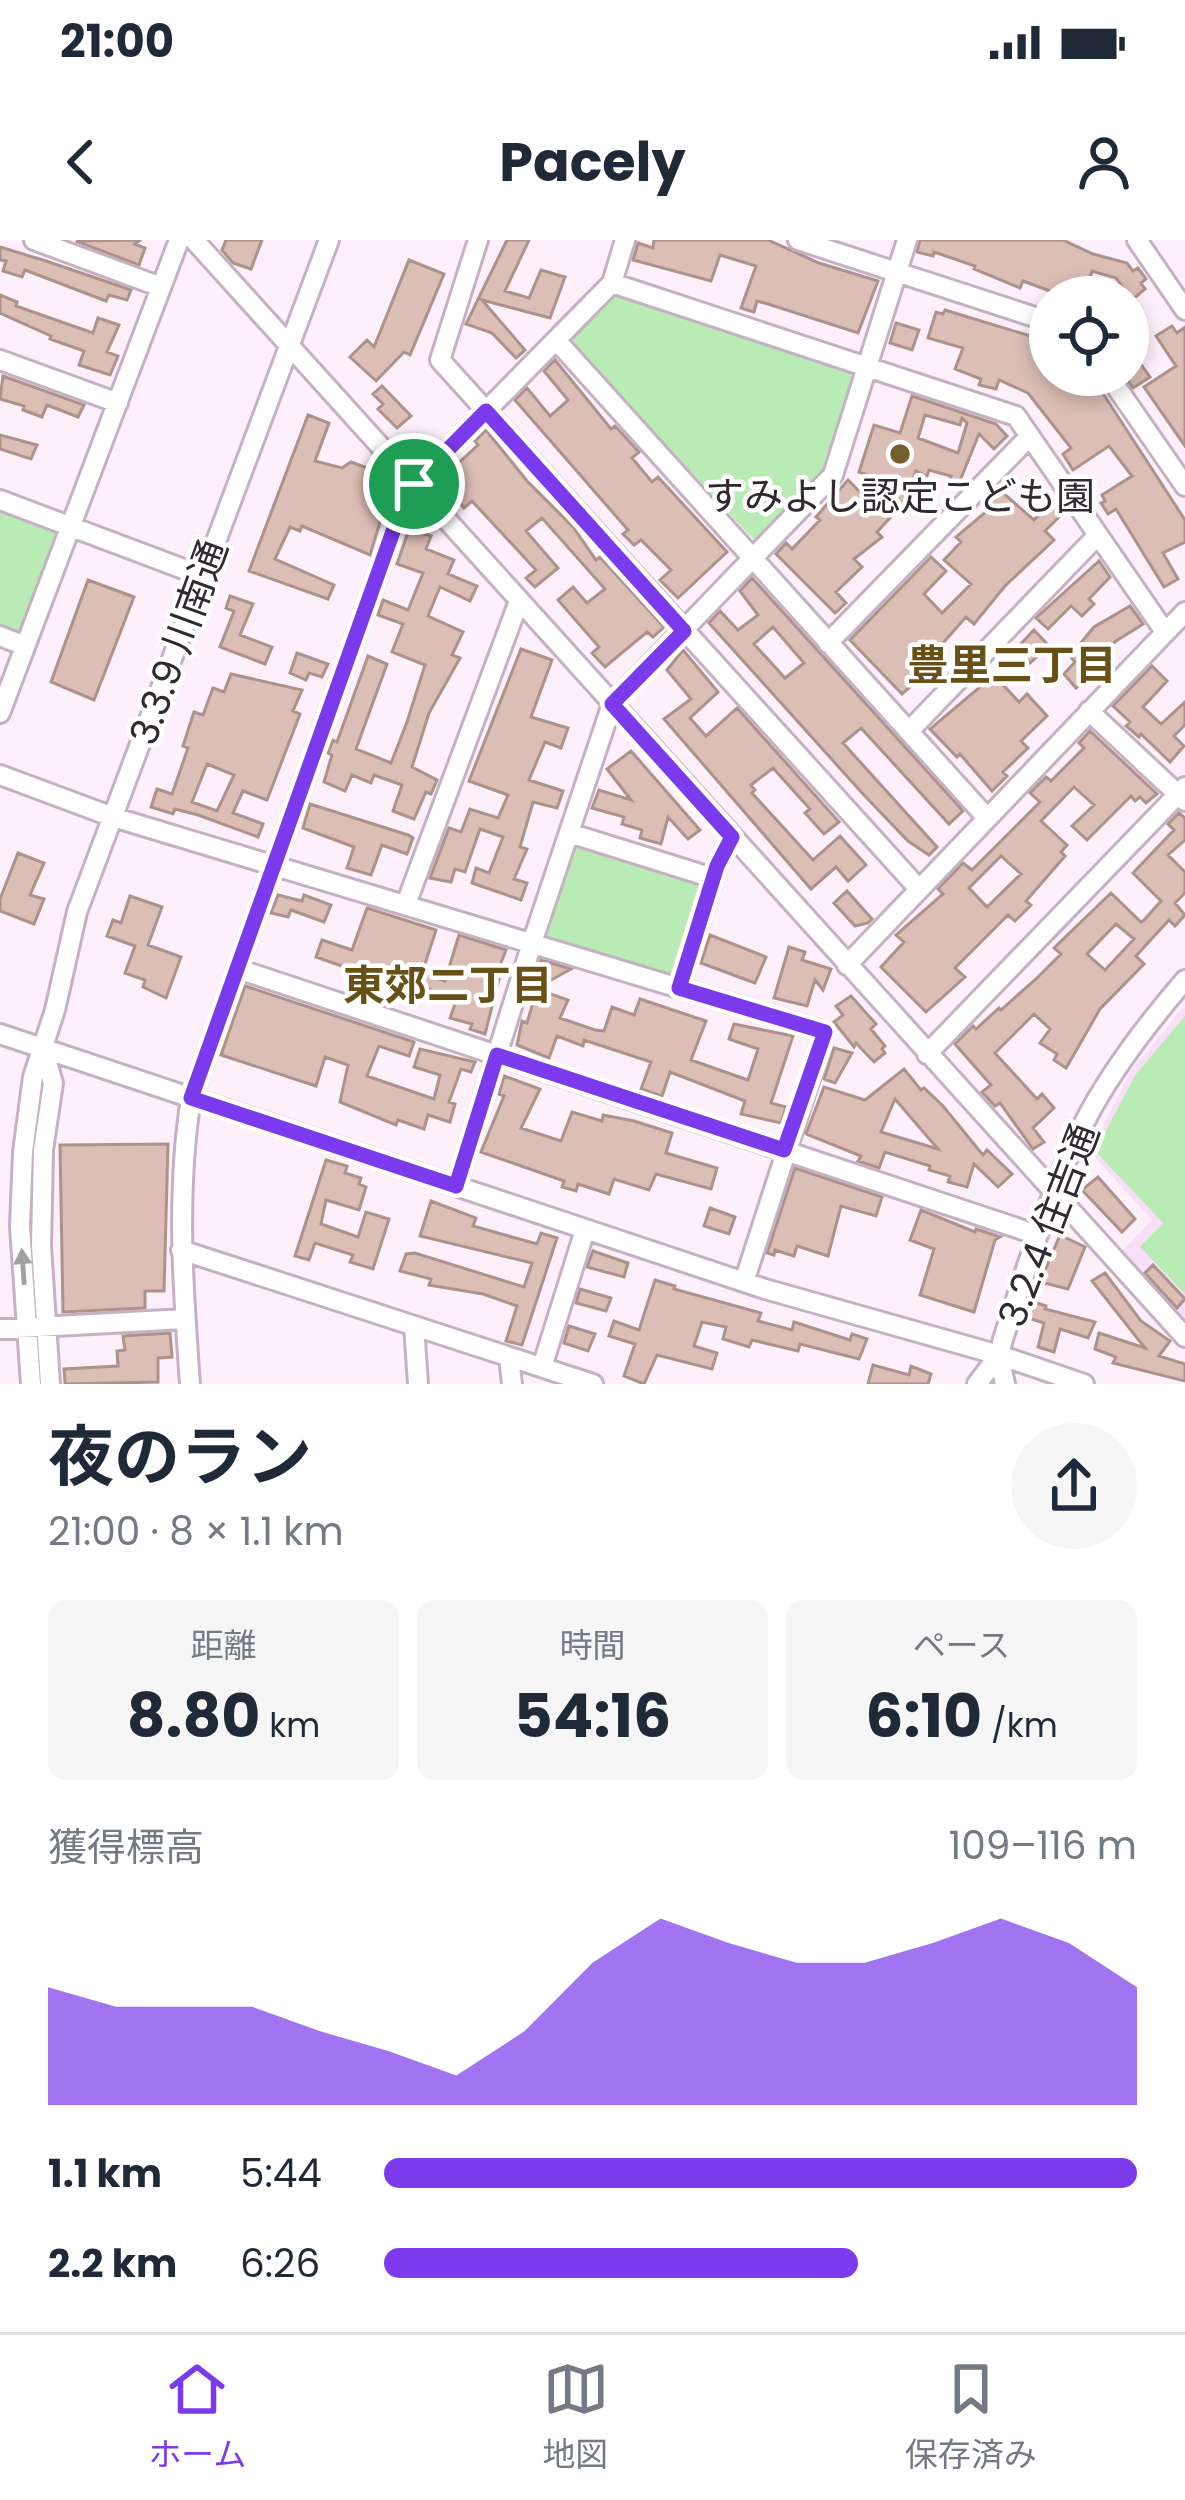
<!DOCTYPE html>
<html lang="ja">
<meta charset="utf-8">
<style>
:root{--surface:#fff;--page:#f6f6f7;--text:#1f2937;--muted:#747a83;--line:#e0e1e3;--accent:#7c3aed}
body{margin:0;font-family:Poppins,"Noto Sans JP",sans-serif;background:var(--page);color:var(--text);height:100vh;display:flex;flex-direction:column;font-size:45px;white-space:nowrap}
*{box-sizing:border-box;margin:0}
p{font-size:39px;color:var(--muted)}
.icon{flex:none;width:66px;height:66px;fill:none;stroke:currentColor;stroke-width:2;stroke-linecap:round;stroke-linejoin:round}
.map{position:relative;height:1144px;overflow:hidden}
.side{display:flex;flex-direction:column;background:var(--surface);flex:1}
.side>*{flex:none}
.controls{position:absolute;left:1029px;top:36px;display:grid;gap:24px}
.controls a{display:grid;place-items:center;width:120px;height:120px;border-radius:50%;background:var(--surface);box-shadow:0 6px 18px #0003;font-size:60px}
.pin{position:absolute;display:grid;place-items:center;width:102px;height:102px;color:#fff;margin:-51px;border:6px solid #fff;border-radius:50%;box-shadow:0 3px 12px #0007}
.round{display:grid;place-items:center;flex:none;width:126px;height:126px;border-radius:63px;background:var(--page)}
.head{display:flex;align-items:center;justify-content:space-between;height:204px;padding:0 48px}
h1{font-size:66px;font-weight:700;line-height:90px}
.stats{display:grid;grid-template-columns:repeat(3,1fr);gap:18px;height:204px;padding:12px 48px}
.stats div{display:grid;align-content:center;border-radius:18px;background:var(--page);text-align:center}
.stats b{font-size:60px;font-weight:700}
.stats small{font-size:33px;font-weight:400}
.stats p{font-size:33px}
.chart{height:336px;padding:24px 48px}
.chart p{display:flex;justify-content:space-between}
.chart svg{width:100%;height:216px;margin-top:12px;fill:var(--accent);opacity:.7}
ul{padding:0 48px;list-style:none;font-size:39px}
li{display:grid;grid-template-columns:192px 144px 1fr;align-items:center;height:90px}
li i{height:30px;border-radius:15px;background:var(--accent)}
.status{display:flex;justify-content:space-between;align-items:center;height:84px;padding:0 60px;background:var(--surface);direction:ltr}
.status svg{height:33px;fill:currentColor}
header{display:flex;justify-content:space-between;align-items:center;height:156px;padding:0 48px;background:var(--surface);font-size:54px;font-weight:700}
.tab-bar{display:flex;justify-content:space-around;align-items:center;height:168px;border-top:3px solid var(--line);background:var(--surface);font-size:33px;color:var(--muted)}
.tab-bar a{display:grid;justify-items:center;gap:6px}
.tab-bar .current{color:var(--accent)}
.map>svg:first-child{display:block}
.built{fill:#f9def8}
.green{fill:#b9ecb5}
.building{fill:#dbbeb6;stroke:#ad928b;stroke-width:3;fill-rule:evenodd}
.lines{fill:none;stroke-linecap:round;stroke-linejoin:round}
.minor-casing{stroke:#c5b1c3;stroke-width:24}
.minor{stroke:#fff;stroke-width:18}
.oneway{fill:#a29fa2}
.route-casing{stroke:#fff;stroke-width:24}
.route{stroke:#7c3aed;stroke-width:15}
.poi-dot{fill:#735e2d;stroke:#fff;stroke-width:4.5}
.labels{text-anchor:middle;stroke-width:9;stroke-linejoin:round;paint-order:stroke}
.poi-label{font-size:39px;fill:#312930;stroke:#fff}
.street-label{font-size:39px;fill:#312930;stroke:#fff}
.neighbourhood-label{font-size:42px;font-weight:bold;fill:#685117;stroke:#fff}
</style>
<div class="status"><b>21:00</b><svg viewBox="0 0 49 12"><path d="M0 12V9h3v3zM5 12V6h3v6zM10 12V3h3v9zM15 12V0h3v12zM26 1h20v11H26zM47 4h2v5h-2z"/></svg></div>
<header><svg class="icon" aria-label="back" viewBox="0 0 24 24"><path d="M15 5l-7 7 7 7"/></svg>Pacely<svg class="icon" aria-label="person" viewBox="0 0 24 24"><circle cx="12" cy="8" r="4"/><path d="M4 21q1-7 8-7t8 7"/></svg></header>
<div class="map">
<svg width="1185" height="1144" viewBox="0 0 1185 1144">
<rect width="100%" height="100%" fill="#fdf0fb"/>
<path class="built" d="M 1185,765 L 1185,1080 L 1122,1011 L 1152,980 L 1090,912 L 1131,831 Z"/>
<path class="green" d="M 613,54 L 855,131 L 820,236 L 755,301 L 568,100 Z
M 0,271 L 58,292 L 19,393 L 0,386 Z
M 571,602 L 706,643 L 674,737 L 541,694 Z
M 1185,776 L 1185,1054 L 1140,1007 L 1163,983 L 1095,911 L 1136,834 Z"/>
<path class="building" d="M 140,0 L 135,4 L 145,8 L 139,25 L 76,1 Z
M 226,0 L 262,0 L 251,29 L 233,23 L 222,10 Z
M 507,0 L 529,0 L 505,51 L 529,58 L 541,30 L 565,37 L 550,78 L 482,60 L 525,110 L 516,118 L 492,93 L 466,84 Z
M 654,0 L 768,0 L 819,23 L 878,41 L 858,93 L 768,64 L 757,61 L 754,72 L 741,68 L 756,26 L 720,15 L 711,41 L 633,20 L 638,3 L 653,8 Z
M 920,0 L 1063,0 L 1093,14 L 1127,23 L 1133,31 L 1138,28 L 1146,39 L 1141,43 L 1145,49 L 1132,60 L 1116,38 L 1092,31 L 1084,57 L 1066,57 L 1023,41 L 1020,48 L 974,29 L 975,26 L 934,12 L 933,16 L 917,12 Z
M 0,7 L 46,21 L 131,50 L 127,60 L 109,55 L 106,61 L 25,30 L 22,37 L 3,31 L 6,21 L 0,20 Z
M 409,20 L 444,34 L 410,115 L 404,112 L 376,141 L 350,117 L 367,100 L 374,107 Z
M 0,55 L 17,62 L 16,66 L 93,93 L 98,78 L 119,85 L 107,112 L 118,116 L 110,135 L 79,125 L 84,111 L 50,99 L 51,96 L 0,73 Z
M 945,70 L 1037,98 L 1038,94 L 1050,97 L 1050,135 L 1091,135 L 1185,280 L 1185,302 L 1163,313 L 1178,339 L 1164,347 L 1116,269 L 1108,274 L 1101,263 L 1105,261 L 1102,255 L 1132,236 L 1109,206 L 1073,230 L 1063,214 L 1071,208 L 1028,153 L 999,140 L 996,149 L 979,145 L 981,139 L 955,129 L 963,108 L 928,98 L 936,72 L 943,74 Z
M 896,83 L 919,90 L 912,110 L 890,103 Z
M 1172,86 L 1177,93 L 1185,87 L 1185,206 L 1144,147 L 1176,126 L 1156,96 Z
M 1128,106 L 1150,137 L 1133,148 L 1124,135 L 1128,135 Z
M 555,120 L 611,189 L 615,186 L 639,212 L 632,218 L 652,242 L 658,237 L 727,312 L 678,358 L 660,340 L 671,330 L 641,300 L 634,305 L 623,294 L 628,290 L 515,160 L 527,148 L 550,176 L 568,160 L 544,131 Z
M 3,136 L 84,165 L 78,177 L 47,165 L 42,177 L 23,170 L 24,166 L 0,159 Z
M 382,146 L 411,176 L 397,188 L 378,169 L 383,164 L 373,154 Z
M 912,156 L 996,184 L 1007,196 L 994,209 L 979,194 L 959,243 L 949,240 L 951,236 L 929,230 L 927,236 L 916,231 L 909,249 L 913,253 L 877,292 L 882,297 L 854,319 L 862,327 L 836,352 L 846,363 L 835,373 L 776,314 L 786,303 L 792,309 L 820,280 L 816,277 L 848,240 L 876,268 L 899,246 L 859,232 L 874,185 L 900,193 ZM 925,175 L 960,185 L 962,178 L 967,183 L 958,213 L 918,198 Z
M 308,175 L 329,183 L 315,221 L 342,228 L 351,222 L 378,232 L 376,238 L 381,239 L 371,265 L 384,269 L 370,315 L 302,286 L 300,291 L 290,287 L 275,319 L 334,345 L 328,359 L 249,331 Z
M 486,190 L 527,241 L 573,287 L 596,320 L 600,317 L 664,387 L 653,397 L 647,392 L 605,427 L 592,413 L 599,407 L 558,360 L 573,347 L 587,363 L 605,349 L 542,278 L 526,291 L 558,328 L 535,347 L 526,338 L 536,330 L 472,261 L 464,268 L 440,240 L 478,205 L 475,201 Z
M 0,195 L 37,205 L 31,219 L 0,209 Z
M 1002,252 L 1034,280 L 1053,260 L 1064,272 L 1045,291 L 1054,300 L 1005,346 L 974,384 L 966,377 L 935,412 L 942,419 L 902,454 L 850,400 L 931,317 L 946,331 L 924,354 L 942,373 L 971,344 L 944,320 L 961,302 L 956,297 L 994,265 L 991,262 Z
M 409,289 L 431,296 L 426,309 L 454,320 L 448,334 L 477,346 L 470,361 L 440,347 L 428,376 L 463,392 L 452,415 L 460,418 L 429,473 L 412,527 L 437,540 L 431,554 L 426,552 L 414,579 L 393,571 L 402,545 L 374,535 L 371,543 L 352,535 L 345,551 L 324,542 L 332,515 L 328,513 L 333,500 L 337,502 L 368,416 L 387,424 L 356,509 L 391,523 L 407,482 L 425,425 L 392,412 L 403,384 L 378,375 L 383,360 L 408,370 L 423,333 L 397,324 Z
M 1099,321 L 1110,337 L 1089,359 L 1094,364 L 1082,376 L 1071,366 L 1048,389 L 1036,378 Z
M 752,338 L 963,571 L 949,584 L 861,488 L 843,503 L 937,607 L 929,615 L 908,601 L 863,554 L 709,383 L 720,371 L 738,390 L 758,375 L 740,351 ZM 773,387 L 804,423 L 785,438 L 754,404 Z
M 88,340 L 134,357 L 94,460 L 51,442 Z
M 230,356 L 253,364 L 240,395 L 272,407 L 265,424 L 220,407 L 234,371 L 226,368 Z
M 1130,366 L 1143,384 L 1116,401 L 1093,422 L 1098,428 L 1076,448 L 1064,434 L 1075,422 L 1070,416 L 1094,387 Z
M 1034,390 L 1049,406 L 1030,423 L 1016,409 Z
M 521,409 L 552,420 L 531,477 L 568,488 L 561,508 L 545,502 L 529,540 L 563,551 L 557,568 L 533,562 L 520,607 L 527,609 L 514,639 L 527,643 L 521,660 L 472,643 L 476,628 L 489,633 L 503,597 L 480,589 L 465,632 L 455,629 L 451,642 L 430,638 L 449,588 L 461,592 L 470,569 L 498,578 L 508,555 L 469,541 Z
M 683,410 L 718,452 L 690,478 L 706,496 L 737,468 L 839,582 L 824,594 L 805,573 L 810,569 L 773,528 L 751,545 L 755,550 L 752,553 L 813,620 L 840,596 L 866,625 L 848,641 L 836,627 L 811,649 L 664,479 L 691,459 L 667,430 Z
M 297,413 L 328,424 L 322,437 L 309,433 L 306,440 L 290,433 Z
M 1152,426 L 1167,441 L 1143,467 L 1161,484 L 1185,462 L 1185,485 L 1174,496 L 1184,506 L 1170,522 L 1141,494 L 1139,497 L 1126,486 L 1130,482 L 1113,466 Z
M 231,434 L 302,450 L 293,471 L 300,474 L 267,560 L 243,551 L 233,573 L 263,584 L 258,597 L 198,575 L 175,569 L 173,574 L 151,567 L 157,549 L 172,554 L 188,508 L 183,506 L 194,472 L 203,475 L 213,448 L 224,452 ZM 207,524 L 234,535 L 217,571 L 192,562 Z
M 994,435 L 1019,462 L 1027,454 L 1047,476 L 1021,501 L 1028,508 L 1003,532 L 1007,536 L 992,551 L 960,514 L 957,517 L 930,489 Z
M 1090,491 L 1157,554 L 1146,563 L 1140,557 L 1135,561 L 1131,556 L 1087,600 L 1072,586 L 1094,565 L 1074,547 L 1041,581 L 1067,605 L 1061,612 L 1065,616 L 1026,661 L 1031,665 L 1015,681 L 1008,675 L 955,728 L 965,737 L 926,772 L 881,727 L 904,702 L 896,695 L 943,654 L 938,649 L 963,623 L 972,630 L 1040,562 L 1030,553 L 1046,537 L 1051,541 L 1084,508 L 1079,503 ZM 1001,616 L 1021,634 L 987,667 L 969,648 Z
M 631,511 L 700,590 L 688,599 L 668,577 L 661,604 L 640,598 L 642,590 L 622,584 L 624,577 L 592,568 L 599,550 L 631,560 L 607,529 Z
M 310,564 L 408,595 L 413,598 L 407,614 L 382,605 L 371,635 L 347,628 L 354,607 L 303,588 Z
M 1179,573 L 1185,578 L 1185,600 L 1168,615 L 1185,632 L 1185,653 L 1175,663 L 1185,675 L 1175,686 L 1169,680 L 1136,716 L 1144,724 L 1100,769 L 1066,828 L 1054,820 L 1057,814 L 1040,803 L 1050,789 L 1034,774 L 995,813 L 1037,859 L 1042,854 L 1054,868 L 1033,888 L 1044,902 L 1033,909 L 1000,863 L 995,866 L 982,852 L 991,845 L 955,804 L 973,786 L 976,789 L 999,768 L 1001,770 L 1038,737 L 1061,714 L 1054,708 L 1111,653 L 1141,682 L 1144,680 L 1161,661 L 1133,633 L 1174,590 L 1168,584 ZM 1116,684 L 1134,699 L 1105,730 L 1087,714 Z
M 18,613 L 44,623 L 30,655 L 44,659 L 34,684 L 0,671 L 0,659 Z
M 847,651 L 872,679 L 868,683 L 855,686 L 834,663 Z
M 278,655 L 302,661 L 304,655 L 331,665 L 324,682 L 291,670 L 288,677 L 271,673 Z
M 130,656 L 162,667 L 148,705 L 181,717 L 166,758 L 143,747 L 145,740 L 125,733 L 135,706 L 107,696 L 113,680 L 121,683 Z
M 367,668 L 436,690 L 422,733 L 445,741 L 459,695 L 506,710 L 495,738 L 499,739 L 485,794 L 470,789 L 472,784 L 450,778 L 455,764 L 428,755 L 430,749 L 398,738 L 396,745 L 316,717 L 322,700 L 352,710 Z
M 710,695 L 766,717 L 755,743 L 701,723 Z
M 789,707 L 805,712 L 802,720 L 831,729 L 823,750 L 815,740 L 807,766 L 774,758 Z
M 541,720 L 571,729 L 544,744 L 534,741 Z
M 245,746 L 414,802 L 409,816 L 379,806 L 367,836 L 434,859 L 440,835 L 414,827 L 420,809 L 475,822 L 471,832 L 461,829 L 449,862 L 455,864 L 450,882 L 428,875 L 424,889 L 398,880 L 396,885 L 340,862 L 348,825 L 325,817 L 316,846 L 221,815 Z
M 537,749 L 568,760 L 560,778 L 595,790 L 604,791 L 612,767 L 634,775 L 640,759 L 706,781 L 691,820 L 748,840 L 758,809 L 729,799 L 734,784 L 793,796 L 771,863 L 786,867 L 781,883 L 741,874 L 745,861 L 670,832 L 662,856 L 641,849 L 651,822 L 584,800 L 583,806 L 557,796 L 549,818 L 517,805 L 522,781 L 527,783 Z
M 851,756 L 876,784 L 871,789 L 885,806 L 882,809 L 885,813 L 874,822 L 856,803 L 854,807 L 834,782 L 843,775 L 836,766 Z
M 834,808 L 852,813 L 835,843 L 824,839 Z
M 904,829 L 921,850 L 924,848 L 943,866 L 983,915 L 987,910 L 1012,934 L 998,947 L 974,924 L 967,947 L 948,942 L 950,936 L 929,930 L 930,926 L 885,912 L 879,928 L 858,921 L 861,916 L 806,894 L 824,847 L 865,860 ZM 895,859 L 938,909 L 881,892 Z
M 504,836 L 540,849 L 521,888 L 561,901 L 572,872 L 602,881 L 603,875 L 634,881 L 672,893 L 666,913 L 717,928 L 711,949 L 656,934 L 649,950 L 614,939 L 609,954 L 578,944 L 576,951 L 562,947 L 564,941 L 481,912 L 504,856 L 499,854 Z
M 168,904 L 164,1051 L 145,1051 L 145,1068 L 63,1072 L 60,905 Z
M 326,920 L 347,926 L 345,933 L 361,938 L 359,944 L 366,947 L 359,970 L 326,960 L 321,984 L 358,997 L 366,972 L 389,979 L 373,1029 L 350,1022 L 353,1015 L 315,1003 L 309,1020 L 295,1016 Z
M 795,928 L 882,957 L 876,976 L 841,966 L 828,1016 L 797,1006 L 794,1016 L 775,1010 L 774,1015 L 767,1013 Z
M 1098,937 L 1135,979 L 1122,992 L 1082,950 Z
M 431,961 L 476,978 L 473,986 L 537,1004 L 541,993 L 557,998 L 522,1105 L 506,1101 L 517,1066 L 483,1054 L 429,1045 L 431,1039 L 400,1031 L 406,1014 L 415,1013 L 524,1047 L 532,1023 L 420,996 Z
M 710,968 L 735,977 L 729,994 L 704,986 Z
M 921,970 L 975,992 L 976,989 L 1000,997 L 995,1000 L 974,1072 L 920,1055 L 934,1009 L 910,1000 Z
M 1060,995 L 1085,1007 L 1068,1049 L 1040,1042 Z
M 593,1011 L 628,1023 L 624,1037 L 587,1027 Z
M 1153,1025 L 1185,1059 L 1177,1068 L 1145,1033 Z
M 1105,1033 L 1141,1081 L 1170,1101 L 1159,1116 L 1185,1124 L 1185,1141 L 1113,1123 L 1116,1117 L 1095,1109 L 1099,1093 L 1145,1108 L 1092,1041 Z
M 655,1040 L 675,1046 L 674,1049 L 761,1073 L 758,1081 L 792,1090 L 794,1082 L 850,1100 L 852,1094 L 867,1099 L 859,1119 L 800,1104 L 798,1111 L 752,1100 L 749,1107 L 723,1099 L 726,1087 L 702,1082 L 694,1106 L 717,1113 L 712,1129 L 657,1115 L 644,1144 L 624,1136 L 635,1104 L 609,1096 L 614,1081 L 639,1090 Z
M 580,1049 L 611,1058 L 606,1071 L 576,1063 Z
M 1034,1062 L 1046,1066 L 1045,1069 L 1095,1082 L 1088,1098 L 1060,1089 L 1054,1112 L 1038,1107 L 1044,1083 L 1028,1078 Z
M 569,1086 L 595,1094 L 588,1111 L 564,1103 Z
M 170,1093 L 172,1117 L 158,1118 L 158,1142 L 65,1144 L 64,1129 L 118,1126 L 117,1111 L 125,1110 L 123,1096 Z
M 873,1125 L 909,1135 L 911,1126 L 931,1134 L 928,1144 L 868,1144 Z"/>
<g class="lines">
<g class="minor-casing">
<path id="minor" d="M 34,0 L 161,47
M 194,0 L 1185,1097
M 478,0 L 440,120 L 919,649
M 798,0 L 1050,82
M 1137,0 L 1185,70
M 612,43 L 1016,176 L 1165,392
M 556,100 L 987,578
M 0,120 L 118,163
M 1108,135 L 1185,246
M 0,260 L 202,336
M 0,396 L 25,406
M 828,403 L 1030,196
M 1089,471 L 1185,561
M 0,473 L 179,0
M 909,491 L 1098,295
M 0,535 L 113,577 L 825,792 L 744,1042
M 569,593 L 713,638
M 406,664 L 519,361
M 847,725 L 1185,372
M 238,729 L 1038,995
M 679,748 L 717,626 L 732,597
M 0,794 L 765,1049 L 999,1115 L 1084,1144
M 43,808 L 53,843 L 43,910 L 41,1006 L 50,1144
M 927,814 L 1185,547
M 456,946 L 532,703 L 612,464 L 833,235 L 907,0
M 181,1010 L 593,1144
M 414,1086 L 418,1144
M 0,1089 L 185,1079
M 509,1117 L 512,1144
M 542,1127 L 585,990
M 31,1144 L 20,987 L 23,912 L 33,837 L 55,770 L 77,672 L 329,0
M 190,1144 C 183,1048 176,953 191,858 L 401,269 L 414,244 L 612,43 L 625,0
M 977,1144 L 999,1115
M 1005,1144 L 999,1115 L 1003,1099 C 1027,1027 1049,952 1084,883 C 1110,832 1148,783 1185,740"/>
</g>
<use href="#minor" class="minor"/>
</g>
<defs><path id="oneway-solid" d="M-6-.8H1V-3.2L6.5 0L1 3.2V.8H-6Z" transform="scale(3)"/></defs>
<use class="oneway" href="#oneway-solid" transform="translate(23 1027) rotate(-94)"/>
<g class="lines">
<g class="route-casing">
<path id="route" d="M 486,171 L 684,391 L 612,464 L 732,597 L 717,626 L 679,748 L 825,792 L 784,910 L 497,815 L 456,946 L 191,858 L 401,269 L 414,244 Z"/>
</g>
<use href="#route" class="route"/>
</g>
<circle class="poi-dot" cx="900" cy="214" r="12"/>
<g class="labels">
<g class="poi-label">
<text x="900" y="270">すみよし認定こども園</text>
</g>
<g class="street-label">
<text transform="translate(178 402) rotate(-70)" y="14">3.3.9 川南通</text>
<text transform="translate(1048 985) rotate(-69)" y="14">3.2.4 住吉通</text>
</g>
<g class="neighbourhood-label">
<text x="1012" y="440">豊里三丁目</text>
<text x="448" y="760">東郊二丁目</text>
</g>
</g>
</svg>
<div class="controls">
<a><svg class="icon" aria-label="locate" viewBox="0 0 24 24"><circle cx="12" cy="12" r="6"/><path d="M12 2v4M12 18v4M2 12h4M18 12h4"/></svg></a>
</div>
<div class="pin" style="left:414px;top:244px;background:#1e9e55"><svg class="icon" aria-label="arrive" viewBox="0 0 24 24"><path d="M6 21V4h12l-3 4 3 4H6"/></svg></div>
</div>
<section class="side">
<div class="head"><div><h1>夜のラン</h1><p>21:00 · 8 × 1.1 km</p></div><a class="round"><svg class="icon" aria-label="share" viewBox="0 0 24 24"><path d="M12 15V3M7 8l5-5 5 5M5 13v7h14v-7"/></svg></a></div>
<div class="stats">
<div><p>距離</p><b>8.80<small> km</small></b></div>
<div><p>時間</p><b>54:16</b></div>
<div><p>ペース</p><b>6:10<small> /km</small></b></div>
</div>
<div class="chart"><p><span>獲得標高</span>109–116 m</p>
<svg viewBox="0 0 160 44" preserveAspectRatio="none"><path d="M0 44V20L10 24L20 24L30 24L40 29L50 33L60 38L70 29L80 15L90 6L100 11L110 15L120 15L130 11L140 6L150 11L160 20V44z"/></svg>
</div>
<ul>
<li><b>1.1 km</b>5:44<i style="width:100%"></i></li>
<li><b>2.2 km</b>6:26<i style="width:63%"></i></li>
</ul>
</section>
<nav class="tab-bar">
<a class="current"><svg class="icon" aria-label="home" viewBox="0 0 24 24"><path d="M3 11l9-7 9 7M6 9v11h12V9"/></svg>ホーム</a>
<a><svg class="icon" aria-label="map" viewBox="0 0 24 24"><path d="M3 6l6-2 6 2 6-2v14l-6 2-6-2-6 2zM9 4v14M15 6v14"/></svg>地図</a>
<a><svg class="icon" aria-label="saved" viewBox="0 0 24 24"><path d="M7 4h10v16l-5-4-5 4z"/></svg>保存済み</a>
</nav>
